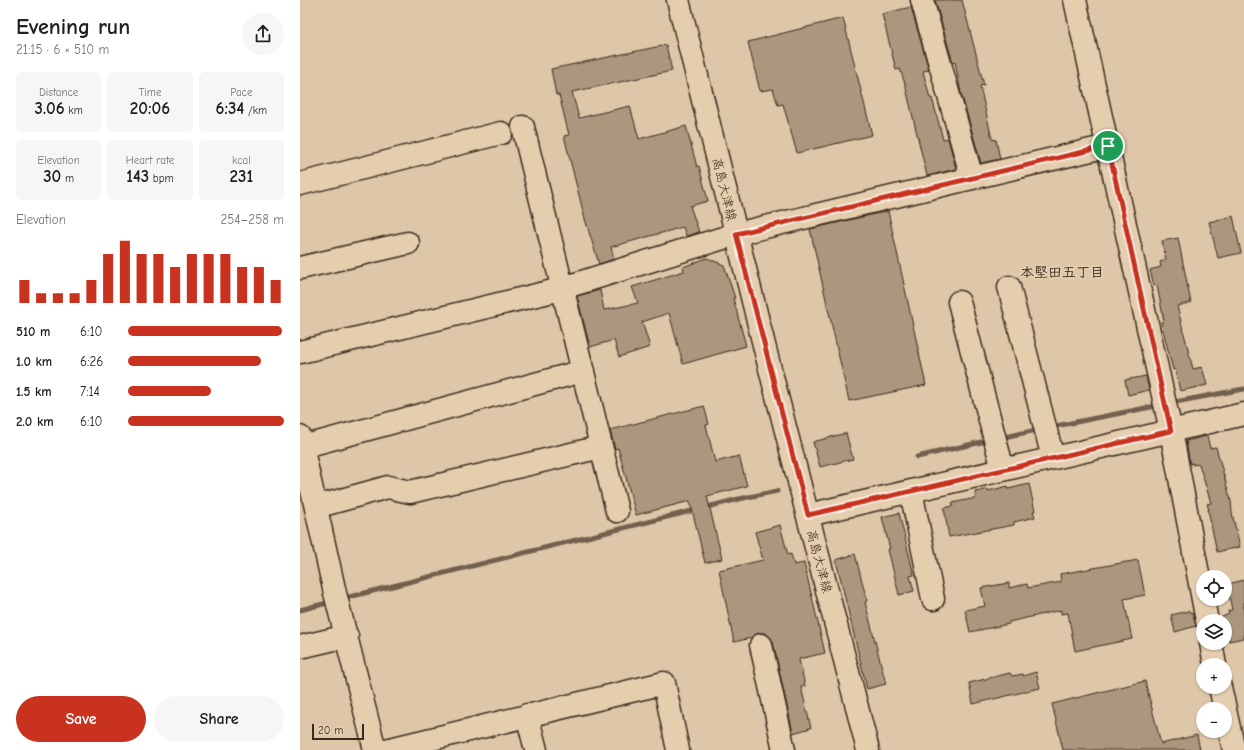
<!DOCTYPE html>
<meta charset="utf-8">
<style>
:root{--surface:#fff;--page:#f6f6f6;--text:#202124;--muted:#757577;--accent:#c8321e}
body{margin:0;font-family:"Comic Neue","Klee One",sans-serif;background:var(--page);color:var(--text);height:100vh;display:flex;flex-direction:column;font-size:15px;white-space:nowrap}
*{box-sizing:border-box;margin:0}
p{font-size:13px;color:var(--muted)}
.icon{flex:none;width:22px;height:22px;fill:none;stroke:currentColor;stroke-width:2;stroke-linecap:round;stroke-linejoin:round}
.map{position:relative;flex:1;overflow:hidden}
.drawer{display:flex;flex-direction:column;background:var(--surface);width:300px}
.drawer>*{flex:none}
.buttons{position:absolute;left:896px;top:570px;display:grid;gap:8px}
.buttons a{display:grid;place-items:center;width:36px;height:36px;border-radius:50%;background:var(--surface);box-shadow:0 1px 3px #0004;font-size:20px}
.scale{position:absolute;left:12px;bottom:10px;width:52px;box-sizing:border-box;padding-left:4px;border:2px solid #3b2a1e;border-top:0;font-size:11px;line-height:14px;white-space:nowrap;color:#3b2a1e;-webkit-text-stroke:3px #e5ceae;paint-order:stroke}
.pin{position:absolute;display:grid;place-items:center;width:34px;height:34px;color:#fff;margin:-17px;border:2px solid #fff;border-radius:50%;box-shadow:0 1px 4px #0007}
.round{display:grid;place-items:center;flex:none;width:42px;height:42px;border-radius:21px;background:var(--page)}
.headline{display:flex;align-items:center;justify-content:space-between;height:68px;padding:0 16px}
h1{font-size:22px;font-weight:800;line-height:30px}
.metrics{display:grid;grid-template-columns:repeat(3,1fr);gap:6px;height:68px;padding:4px 16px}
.metrics div{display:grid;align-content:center;border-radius:6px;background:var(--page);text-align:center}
.metrics b{font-size:17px;font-weight:800}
.metrics small{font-size:11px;font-weight:400}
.metrics p{font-size:11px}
.chart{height:112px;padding:8px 16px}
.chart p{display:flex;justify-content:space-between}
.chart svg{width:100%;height:72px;margin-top:4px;stroke:var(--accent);stroke-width:6}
.action{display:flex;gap:8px;margin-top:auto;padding:8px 16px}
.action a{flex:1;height:46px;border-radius:24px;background:var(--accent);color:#fff;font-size:16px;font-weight:800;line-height:46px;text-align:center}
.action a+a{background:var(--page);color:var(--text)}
ul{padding:0 16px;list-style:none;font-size:13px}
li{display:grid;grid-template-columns:64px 48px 1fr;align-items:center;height:30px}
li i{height:10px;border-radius:5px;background:var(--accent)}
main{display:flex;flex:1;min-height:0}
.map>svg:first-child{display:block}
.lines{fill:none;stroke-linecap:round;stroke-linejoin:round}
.stream{stroke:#725f4d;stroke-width:5}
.building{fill:#ab977e;stroke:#3b2a1e}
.minor-casing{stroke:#3b2a1e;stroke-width:25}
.major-casing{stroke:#3b2a1e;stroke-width:25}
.minor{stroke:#e5ceae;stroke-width:22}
.major{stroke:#e5ceae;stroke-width:22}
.route-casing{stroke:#fff;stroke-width:8}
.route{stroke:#c8321e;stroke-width:5}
.labels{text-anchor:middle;stroke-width:3;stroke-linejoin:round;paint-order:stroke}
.street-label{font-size:13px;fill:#3b2a1e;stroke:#e5ceae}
.neighbourhood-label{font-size:14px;font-weight:bold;fill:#3b2a1e;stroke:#e5ceae}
</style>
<main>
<section class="drawer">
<div class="headline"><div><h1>Evening run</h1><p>21:15 · 6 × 510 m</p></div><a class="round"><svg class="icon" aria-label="share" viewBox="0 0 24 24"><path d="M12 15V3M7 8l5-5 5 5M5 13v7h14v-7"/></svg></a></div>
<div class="metrics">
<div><p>Distance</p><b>3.06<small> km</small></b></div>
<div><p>Time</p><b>20:06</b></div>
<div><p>Pace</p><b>6:34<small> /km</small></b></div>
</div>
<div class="metrics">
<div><p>Elevation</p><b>30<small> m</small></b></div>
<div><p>Heart rate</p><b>143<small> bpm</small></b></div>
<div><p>kcal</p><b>231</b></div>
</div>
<div class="chart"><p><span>Elevation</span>254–258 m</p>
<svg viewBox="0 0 160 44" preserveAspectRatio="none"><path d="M5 44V30M15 44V38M25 44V38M35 44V38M45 44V30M55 44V14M65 44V6M75 44V14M85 44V14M95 44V22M105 44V14M115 44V14M125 44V14M135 44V22M145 44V22M155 44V30"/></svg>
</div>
<ul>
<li><b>510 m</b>6:10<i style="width:99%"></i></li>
<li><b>1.0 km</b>6:26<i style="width:85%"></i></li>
<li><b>1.5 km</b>7:14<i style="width:53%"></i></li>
<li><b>2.0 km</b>6:10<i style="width:100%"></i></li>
</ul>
<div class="action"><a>Save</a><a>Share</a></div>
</section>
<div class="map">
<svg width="944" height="750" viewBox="0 0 944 750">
<rect width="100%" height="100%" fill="#dec7a8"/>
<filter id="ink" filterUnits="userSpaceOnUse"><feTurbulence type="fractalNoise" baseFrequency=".025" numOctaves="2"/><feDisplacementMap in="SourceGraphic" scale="8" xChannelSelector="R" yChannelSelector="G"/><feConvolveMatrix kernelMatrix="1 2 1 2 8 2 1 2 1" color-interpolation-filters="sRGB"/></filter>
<g filter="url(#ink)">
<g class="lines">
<path class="stream" d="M 870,403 L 944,389
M 751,427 L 861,405
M 700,438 L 741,429
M 617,457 L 690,440
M 41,599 L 439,499 L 477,491
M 0,610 L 31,602"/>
</g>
<path class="building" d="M 635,0 L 662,0 L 684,85 L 680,86 L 692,139 L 696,140 L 700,159 L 681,163 L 661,93 L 655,62 L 653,63 Z
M 611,7 L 629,70 L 623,71 L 630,98 L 632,98 L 643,139 L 648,138 L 656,169 L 627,176 L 605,84 L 600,69 L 596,70 L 582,14 Z
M 543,18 L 572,135 L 497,153 L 483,104 L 478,105 L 473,89 L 460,91 L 448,42 Z
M 366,45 L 372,71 L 272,92 L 279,118 L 330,106 L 339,139 L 386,126 L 397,167 L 399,166 L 408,201 L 390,206 L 399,232 L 386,236 L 383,227 L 311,247 L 314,259 L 299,264 L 285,219 L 264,136 L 269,135 L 259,95 L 256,95 L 251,69 Z
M 588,211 L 626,385 L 549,401 L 510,229 Z
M 933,216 L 941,253 L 918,258 L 909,222 Z
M 878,238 L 891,303 L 877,306 L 893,369 L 902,367 L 907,385 L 880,391 L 875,369 L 873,370 L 861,322 L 864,321 L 857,285 L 854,286 L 850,270 L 861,267 L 860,262 L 866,260 L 862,241 Z
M 407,258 L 424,265 L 435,298 L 433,298 L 446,346 L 383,364 L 369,313 L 342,322 L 350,347 L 319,357 L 314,340 L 290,347 L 277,296 L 300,290 L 304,310 L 338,303 L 332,287 L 384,271 L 383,267 Z
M 846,376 L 849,390 L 828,395 L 825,380 Z
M 404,406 L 409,424 L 406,425 L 415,462 L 439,456 L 447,486 L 407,496 L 422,559 L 405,563 L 390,501 L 336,515 L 318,448 L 315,449 L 310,430 Z
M 546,433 L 553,459 L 520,467 L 513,442 Z
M 907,436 L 910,448 L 916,447 L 931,501 L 932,513 L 940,547 L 917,552 L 908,510 L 909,510 L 907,504 L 911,503 L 899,464 L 893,465 L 893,463 L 890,464 L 886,441 Z
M 729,484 L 735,511 L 733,511 L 735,517 L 714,522 L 714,525 L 649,537 L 644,508 L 653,506 L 652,503 L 676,498 L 675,492 L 688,489 L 688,491 L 708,486 L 708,489 Z
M 599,513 L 614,575 L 610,576 L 614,591 L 599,595 L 588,549 L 590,549 L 582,517 Z
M 480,525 L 488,555 L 491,554 L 494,565 L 504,563 L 525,653 L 499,659 L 505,686 L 501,687 L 511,728 L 493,733 L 473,642 L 470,637 L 465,633 L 459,633 L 451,638 L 434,642 L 419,570 L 463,560 L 455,532 Z
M 555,554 L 567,601 L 565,602 L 586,684 L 567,689 L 536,560 Z
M 838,560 L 845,595 L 824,599 L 832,639 L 775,651 L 768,613 L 761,614 L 761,610 L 709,622 L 709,624 L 670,632 L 665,610 L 685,606 L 681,588 L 709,583 L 709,588 L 727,584 L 728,588 L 761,582 L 760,574 Z
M 944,580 L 944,638 L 929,641 L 925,621 L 923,621 L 922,617 L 929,614 L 928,611 L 932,610 L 928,589 L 929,589 L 928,584 Z
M 888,611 L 893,614 L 896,626 L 875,632 L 871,615 Z
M 736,672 L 740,688 L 673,704 L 669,683 L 710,673 L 712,676 L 723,674 L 723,676 Z
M 845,681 L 861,744 L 897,735 L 900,750 L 763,750 L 752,704 Z"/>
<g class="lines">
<g class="minor-casing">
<path id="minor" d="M 775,0 L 871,431 L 907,621
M 223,127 L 317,511
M 672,178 L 808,146
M 0,184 L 201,133
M 0,268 L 108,243
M 709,287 L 753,458
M 659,302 L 703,470
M 0,352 L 253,291 L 436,234 L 672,178 L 622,0
M 0,437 L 35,593 L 75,750
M 2,447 L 283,371
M 611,491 L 633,599
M 16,507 L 88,487 L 110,492 L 301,447
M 508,515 L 944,414
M 911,643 L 915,665
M 461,645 L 484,750
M 0,647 L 47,636
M 920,687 L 925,709
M 925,710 L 934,750
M 227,715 L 236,750
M 86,750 L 364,683 L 378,750"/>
</g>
<g class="major-casing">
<path id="major" d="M 378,0 L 468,361 L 568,750"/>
</g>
<use href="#minor" class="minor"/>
<use href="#major" class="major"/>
</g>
</g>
<g class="lines" filter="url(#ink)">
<g class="route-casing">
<path id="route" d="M 808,146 L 871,431 L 508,515 L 436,234 Z"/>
</g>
<use href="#route" class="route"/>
</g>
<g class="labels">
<g class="street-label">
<text transform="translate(425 189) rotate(76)" y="5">高島大津線</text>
<text transform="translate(520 561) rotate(75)" y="5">高島大津線</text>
</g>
<g class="neighbourhood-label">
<text x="762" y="277">本堅田五丁目</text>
</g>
</g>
</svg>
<div class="buttons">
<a><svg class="icon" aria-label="locate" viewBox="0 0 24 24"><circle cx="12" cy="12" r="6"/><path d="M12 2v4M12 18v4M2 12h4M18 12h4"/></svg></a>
<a><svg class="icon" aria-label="layers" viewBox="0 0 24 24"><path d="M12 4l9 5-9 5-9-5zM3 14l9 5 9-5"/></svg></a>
<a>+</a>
<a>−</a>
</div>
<div class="scale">20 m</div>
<div class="pin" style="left:808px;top:146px;background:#1e9e55"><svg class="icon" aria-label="arrive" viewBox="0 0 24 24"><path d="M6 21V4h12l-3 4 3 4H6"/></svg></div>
</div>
</main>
